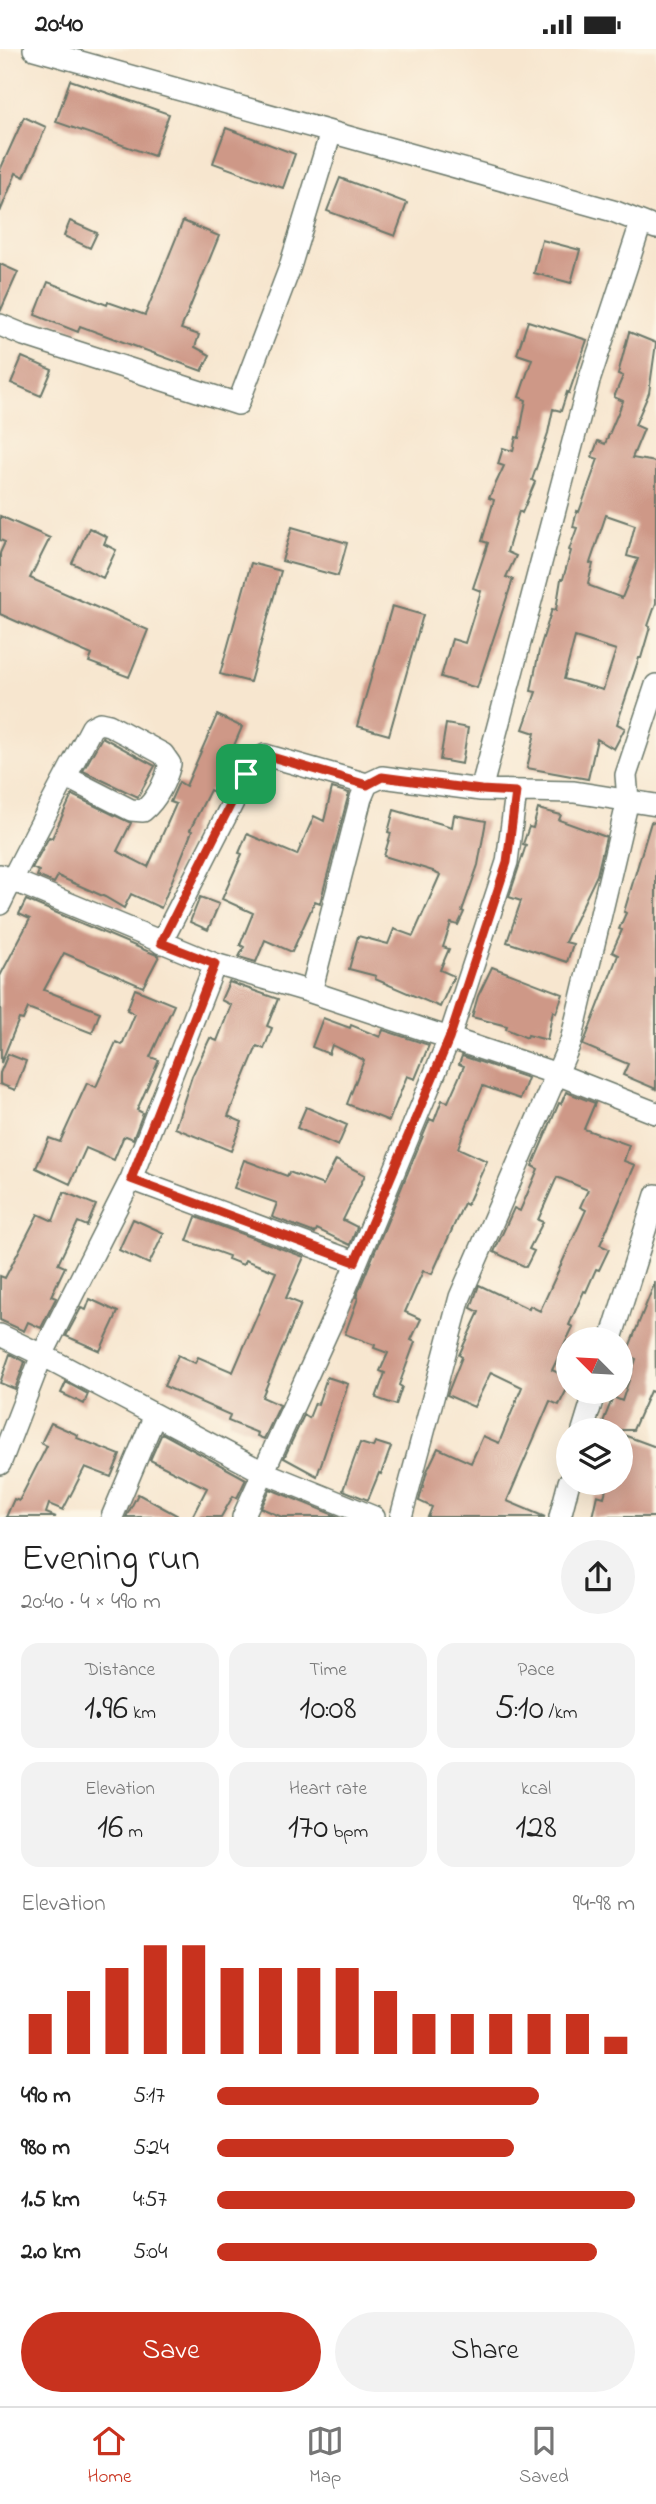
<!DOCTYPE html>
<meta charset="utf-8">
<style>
:root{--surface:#fff;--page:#f2f2f2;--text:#222;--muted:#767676;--line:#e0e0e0;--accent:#c8321e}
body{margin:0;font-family:"Indie Flower",sans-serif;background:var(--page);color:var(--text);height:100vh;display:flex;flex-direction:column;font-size:26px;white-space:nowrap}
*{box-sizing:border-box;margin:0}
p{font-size:23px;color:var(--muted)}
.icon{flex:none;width:38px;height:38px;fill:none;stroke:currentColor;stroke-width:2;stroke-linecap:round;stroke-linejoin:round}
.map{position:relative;height:1468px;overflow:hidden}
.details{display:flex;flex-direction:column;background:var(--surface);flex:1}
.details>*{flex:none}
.needle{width:46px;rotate:294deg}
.controls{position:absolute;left:556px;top:1278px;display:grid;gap:14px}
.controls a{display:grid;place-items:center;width:77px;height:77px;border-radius:50%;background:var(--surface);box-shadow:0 7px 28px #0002;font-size:35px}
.pin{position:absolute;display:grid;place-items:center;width:60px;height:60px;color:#fff;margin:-30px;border-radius:14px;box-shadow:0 4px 10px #0006}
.round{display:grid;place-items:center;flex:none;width:74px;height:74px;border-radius:37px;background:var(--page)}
.summary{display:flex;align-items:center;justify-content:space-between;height:119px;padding:0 21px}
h1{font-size:38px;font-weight:600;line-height:52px}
.stats{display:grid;grid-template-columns:repeat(3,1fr);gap:10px;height:119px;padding:7px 21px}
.stats div{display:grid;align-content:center;border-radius:18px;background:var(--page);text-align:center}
.stats b{font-size:35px;font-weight:600}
.stats small{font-size:19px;font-weight:400}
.stats p{font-size:19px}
.chart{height:196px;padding:14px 21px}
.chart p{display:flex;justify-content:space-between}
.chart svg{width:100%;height:126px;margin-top:7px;stroke:var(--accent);stroke-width:6}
.action{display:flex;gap:14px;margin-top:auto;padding:14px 21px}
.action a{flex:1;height:80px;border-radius:42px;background:var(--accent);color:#fff;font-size:28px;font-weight:600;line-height:80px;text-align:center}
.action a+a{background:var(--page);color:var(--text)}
ul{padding:0 21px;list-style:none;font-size:23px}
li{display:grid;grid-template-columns:112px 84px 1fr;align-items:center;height:52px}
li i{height:18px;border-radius:9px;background:var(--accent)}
.status{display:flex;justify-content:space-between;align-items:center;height:49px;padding:0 35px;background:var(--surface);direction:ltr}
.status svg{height:19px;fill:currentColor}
.tab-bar{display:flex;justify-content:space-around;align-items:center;height:98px;border-top:2px solid var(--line);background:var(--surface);font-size:19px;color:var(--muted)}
.tab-bar a{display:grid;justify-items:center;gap:4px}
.tab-bar .active{color:var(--accent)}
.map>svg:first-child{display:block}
.building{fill:#ce9887;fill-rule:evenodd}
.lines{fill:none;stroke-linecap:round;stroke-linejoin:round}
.minor-casing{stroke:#6b786a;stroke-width:24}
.minor{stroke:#fff;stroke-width:21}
.route-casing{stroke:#fff;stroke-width:14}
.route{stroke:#c8321e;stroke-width:9}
</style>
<div class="status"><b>20:40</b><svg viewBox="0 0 49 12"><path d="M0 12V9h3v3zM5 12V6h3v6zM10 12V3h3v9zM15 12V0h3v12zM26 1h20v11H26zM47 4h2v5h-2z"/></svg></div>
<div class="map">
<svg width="656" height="1468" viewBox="0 0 656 1468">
<rect width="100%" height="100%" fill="#fcf5e5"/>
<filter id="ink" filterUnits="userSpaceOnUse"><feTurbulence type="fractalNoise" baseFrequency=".0143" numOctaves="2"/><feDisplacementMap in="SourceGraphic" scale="14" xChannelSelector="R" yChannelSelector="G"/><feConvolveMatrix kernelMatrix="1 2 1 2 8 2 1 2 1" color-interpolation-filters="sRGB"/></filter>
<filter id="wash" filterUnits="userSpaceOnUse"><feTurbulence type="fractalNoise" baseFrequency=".00686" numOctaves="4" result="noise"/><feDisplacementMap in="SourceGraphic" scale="28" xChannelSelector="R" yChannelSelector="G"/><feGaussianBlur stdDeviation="1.57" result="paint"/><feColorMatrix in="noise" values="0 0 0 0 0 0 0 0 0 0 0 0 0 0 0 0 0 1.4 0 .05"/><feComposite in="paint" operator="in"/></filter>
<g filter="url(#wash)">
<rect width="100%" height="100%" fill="#f7e6cf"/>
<g id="blocks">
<path class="building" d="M 70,31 L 169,65 L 154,107 L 56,73 Z
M 24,68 L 46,78 L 24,128 L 16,124 L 0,163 L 0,121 Z
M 226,79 L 295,105 L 283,139 L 213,114 Z
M 340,129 L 407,154 L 395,187 L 327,162 Z
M 70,172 L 97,184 L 90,199 L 64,187 Z
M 183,172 L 219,187 L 181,280 L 199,286 L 195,298 L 210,306 L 202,322 L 80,277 L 78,283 L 35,266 L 48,233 L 107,256 L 108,253 L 145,266 Z
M 542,191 L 580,201 L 571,234 L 534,224 Z
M 0,215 L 18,223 L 0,263 Z
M 528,272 L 587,291 L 569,344 L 567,343 L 561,362 L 553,360 L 548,384 L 532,431 L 535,433 L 522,464 L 519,462 L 507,503 L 516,507 L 506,528 L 513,530 L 477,639 L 441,628 L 452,590 L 465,594 L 481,542 L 473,539 L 488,494 L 482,492 L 494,451 L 489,449 L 504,417 L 498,415 L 503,399 L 513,402 L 516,388 L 519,389 L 526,351 L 519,348 L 532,310 L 517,305 Z
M 629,283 L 656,294 L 649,344 L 635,376 L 644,380 L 632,409 L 656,413 L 656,554 L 648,577 L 650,578 L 641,609 L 639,609 L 617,675 L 625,679 L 614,700 L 597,690 L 588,730 L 527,719 L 535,684 L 523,680 L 536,643 L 531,642 L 539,602 L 552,560 L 556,561 L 561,530 L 563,530 L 571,502 L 569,501 L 577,479 L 573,478 L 577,462 L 579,463 L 598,410 L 592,408 L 598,392 L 605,395 L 623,352 L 614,348 L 623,327 L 618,325 ZM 606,466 L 635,476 L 627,507 L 638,510 L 622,549 L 590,537 L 588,534 L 593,515 L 590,514 ZM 575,588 L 616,601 L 603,641 L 564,630 Z
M 22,308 L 52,321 L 41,347 L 11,334 Z
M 0,467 L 50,489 L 30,529 L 148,581 L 129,628 L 89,613 L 92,606 L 0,565 L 0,504 L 5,493 L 0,491 Z
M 292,478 L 347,494 L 338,527 L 282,512 Z
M 89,479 L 107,488 L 104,495 L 116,501 L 103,529 L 72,514 Z
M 251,514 L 281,522 L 250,633 L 220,625 Z
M 392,557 L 423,566 L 389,686 L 357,677 Z
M 217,666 L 242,678 L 214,743 L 210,741 L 190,781 L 192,782 L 161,859 L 131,845 L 124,859 L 105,848 L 58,827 L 54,834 L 37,827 L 39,822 L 32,819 L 49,788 L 52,789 L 72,746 L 131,774 L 117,802 L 148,818 L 176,755 L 170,753 L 179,733 L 186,737 Z
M 446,675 L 468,679 L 462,715 L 440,711 Z
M 102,688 L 155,717 L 138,748 L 83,722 Z
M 332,739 L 349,744 L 320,854 L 315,852 L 292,903 L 265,891 L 256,913 L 239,908 L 244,898 L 240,896 L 253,864 L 222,850 L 242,805 L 239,804 L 247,785 L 297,806 L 314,767 L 324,772 Z
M 538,760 L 561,766 L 559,771 L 606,788 L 597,826 L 565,893 L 573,895 L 567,913 L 507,893 L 521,852 L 509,848 L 526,796 L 523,795 L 529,778 L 533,779 Z
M 394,761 L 452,778 L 454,766 L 486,772 L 478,816 L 462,862 L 464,863 L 458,876 L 451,874 L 443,898 L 449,900 L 440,921 L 454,927 L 440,958 L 375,930 L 376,927 L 349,920 L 358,887 L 388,895 L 394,880 L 413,887 L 440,826 L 433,823 L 433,822 L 384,807 L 391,784 L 388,783 Z
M 651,773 L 656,774 L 656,1040 L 623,1026 L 628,1015 L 583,996 L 618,906 L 612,903 L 622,881 L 619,880 L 626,864 L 624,863 Z
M 200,848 L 219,855 L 208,881 L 190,873 Z
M 26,851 L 159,907 L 143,938 L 64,904 L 44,941 L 100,963 L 92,984 L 28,959 L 23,971 L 19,970 L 1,1014 L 0,927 L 30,870 L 19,865 Z
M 492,918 L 563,945 L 556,964 L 553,962 L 547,991 L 528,986 L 527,989 L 506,980 L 507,977 L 472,968 L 478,947 Z
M 229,933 L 278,950 L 267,977 L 272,979 L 264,1000 L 257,997 L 228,1067 L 242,1073 L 231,1102 L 175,1079 L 192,1027 L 210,989 L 217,992 L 231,956 L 221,951 Z
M 135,940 L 174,956 L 150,1008 L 159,1011 L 137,1061 L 143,1064 L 133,1090 L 126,1087 L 123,1089 L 114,1111 L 86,1099 L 70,1135 L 36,1119 L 49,1089 L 60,1093 L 87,1034 L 96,1038 L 116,993 L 122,996 L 135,965 L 127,961 Z
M 323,969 L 350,979 L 351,976 L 380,988 L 383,981 L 429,996 L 415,1030 L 407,1027 L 389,1072 L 347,1055 L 364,1011 L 332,996 L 329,1005 L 312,998 Z
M 8,1005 L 26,1012 L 15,1041 L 0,1035 L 0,1024 Z
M 462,1007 L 528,1029 L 520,1050 L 483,1037 L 463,1085 L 458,1099 L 487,1112 L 467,1156 L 464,1154 L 432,1225 L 423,1222 L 405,1263 L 421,1270 L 411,1291 L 415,1293 L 399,1336 L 402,1338 L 396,1356 L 376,1349 L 385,1324 L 380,1322 L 388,1304 L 374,1299 L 375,1296 L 345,1285 L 358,1249 L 356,1248 L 430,1070 L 434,1072 L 442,1051 L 448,1053 L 464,1017 L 459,1015 Z
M 566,1043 L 595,1054 L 584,1080 L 629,1096 L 624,1112 L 635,1116 L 600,1196 L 609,1200 L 599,1221 L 596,1220 L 586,1243 L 584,1242 L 569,1276 L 573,1278 L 552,1321 L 569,1329 L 569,1336 L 559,1356 L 550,1352 L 507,1452 L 545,1468 L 428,1468 L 432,1458 L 419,1452 L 427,1422 L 438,1399 L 471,1414 L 483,1387 L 499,1394 L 522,1338 L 491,1323 L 474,1358 L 447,1346 L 462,1308 L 459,1306 L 479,1263 L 471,1259 L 479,1236 L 529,1260 L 530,1257 L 540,1262 L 586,1161 L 580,1158 L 588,1141 L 557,1128 L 538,1171 L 543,1173 L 529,1200 L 534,1202 L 526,1218 L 494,1203 L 514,1159 L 520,1162 L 538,1120 L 532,1117 L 559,1054 L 561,1055 Z
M 306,1058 L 347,1076 L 338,1097 L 297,1079 Z
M 244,1111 L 287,1127 L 289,1123 L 323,1136 L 336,1111 L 365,1126 L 343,1171 L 357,1178 L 350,1196 L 317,1180 L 315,1184 L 272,1168 L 277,1154 L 234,1139 Z
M 64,1143 L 96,1156 L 87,1177 L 78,1173 L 58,1215 L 65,1218 L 51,1247 L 56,1249 L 41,1279 L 28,1273 L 24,1282 L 0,1271 L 0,1227 L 5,1229 L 38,1165 L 53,1172 Z
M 196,1168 L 304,1208 L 286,1249 L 301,1255 L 262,1348 L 280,1356 L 264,1390 L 257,1387 L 258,1384 L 228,1372 L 230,1366 L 164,1337 L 178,1306 L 195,1314 L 198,1308 L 233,1323 L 276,1223 L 245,1211 L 243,1216 L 228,1210 L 229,1207 L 187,1192 Z
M 133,1170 L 164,1184 L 149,1215 L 119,1201 Z
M 655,1233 L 656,1344 L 650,1342 L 633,1381 L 608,1381 L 610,1376 L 603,1373 L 613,1348 L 622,1352 L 636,1310 L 626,1306 Z
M 90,1250 L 118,1263 L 100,1302 L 66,1287 L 81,1259 L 86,1261 Z
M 10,1305 L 25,1313 L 15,1340 L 0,1334 Z
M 327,1328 L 348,1335 L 317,1427 L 284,1409 L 304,1366 L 309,1369 L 315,1354 L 318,1355 Z
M 66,1333 L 88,1345 L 84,1355 L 61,1344 Z
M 51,1374 L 78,1386 L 77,1389 L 120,1406 L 111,1428 L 85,1418 L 63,1461 L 49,1455 L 46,1464 L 56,1468 L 6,1468 L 14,1450 L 19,1452 L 47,1397 L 41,1394 Z
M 162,1384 L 246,1430 L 237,1449 L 233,1447 L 221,1468 L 192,1468 L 207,1439 L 150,1411 Z
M 621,1385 L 656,1398 L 656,1468 L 592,1468 L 597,1446 L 604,1448 L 608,1433 L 621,1433 Z
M 375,1393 L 391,1398 L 381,1425 L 379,1424 L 368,1451 L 343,1441 L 360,1394 L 373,1398 Z
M 270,1440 L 339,1468 L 282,1468 L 261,1459 Z
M 138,1445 L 180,1468 L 126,1468 Z"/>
</g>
</g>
<g filter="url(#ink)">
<use href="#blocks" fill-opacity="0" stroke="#6b786a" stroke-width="2"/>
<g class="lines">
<g class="minor-casing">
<path id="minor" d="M 34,0 L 613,162 L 656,179
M 0,276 L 24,286 L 238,355 L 289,221 L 331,83
M 481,741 L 589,332 L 641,174
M 0,826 L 215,915 L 311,943 L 557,1025 L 656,1064
M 0,855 C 29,795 61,737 92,678 L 100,674 L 109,676 L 163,705 L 170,715 C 166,731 157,751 143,762 L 131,761 L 66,728
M 161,894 L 254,712 L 265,706 L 367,735
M 311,943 L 361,749 L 367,735 L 382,728 L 481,741 L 574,743 L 656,756
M 131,1130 L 355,1213
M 0,1286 L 42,1306 L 263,1423 L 374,1468
M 611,1290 L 656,1146
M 583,1381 L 595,1342
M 0,1415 L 42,1306 L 131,1130 L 215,915
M 112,1468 L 155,1366
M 243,1468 L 333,1270 L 449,990 L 507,813 L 516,743
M 401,1468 L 460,1248 L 571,992 L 628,751 L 626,726 L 656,636
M 560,1468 L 569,1433"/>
</g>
<use href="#minor" class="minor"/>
</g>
</g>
<g class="lines" filter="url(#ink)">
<g class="route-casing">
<path id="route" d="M 265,706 L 367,736 L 382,728 L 481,741 L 516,743 L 507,813 L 449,990 L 355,1213 L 131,1130 L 215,915 L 161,894 L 246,725 L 254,712 Z"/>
</g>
<use href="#route" class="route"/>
</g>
</svg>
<div class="controls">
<a><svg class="needle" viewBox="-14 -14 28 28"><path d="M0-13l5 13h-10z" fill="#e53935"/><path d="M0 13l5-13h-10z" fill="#767676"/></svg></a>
<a><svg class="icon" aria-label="layers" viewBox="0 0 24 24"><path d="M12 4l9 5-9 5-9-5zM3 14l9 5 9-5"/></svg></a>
</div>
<div class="pin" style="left:246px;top:725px;background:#1e9e55"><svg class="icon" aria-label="arrive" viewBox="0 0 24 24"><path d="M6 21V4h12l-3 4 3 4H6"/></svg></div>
</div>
<section class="details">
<div class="summary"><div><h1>Evening run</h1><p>20:40 · 4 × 490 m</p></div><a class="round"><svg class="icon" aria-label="share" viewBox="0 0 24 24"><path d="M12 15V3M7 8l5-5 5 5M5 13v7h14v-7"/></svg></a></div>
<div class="stats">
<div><p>Distance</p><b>1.96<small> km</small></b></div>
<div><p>Time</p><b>10:08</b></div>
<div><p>Pace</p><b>5:10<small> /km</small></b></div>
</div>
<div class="stats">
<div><p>Elevation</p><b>16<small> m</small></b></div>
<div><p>Heart rate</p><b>170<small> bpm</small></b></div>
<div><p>kcal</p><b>128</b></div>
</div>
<div class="chart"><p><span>Elevation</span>94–98 m</p>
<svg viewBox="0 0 160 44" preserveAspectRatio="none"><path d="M5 44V30M15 44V22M25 44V14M35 44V6M45 44V6M55 44V14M65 44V14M75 44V14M85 44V14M95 44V22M105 44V30M115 44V30M125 44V30M135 44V30M145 44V30M155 44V38"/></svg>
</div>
<ul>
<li><b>490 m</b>5:17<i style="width:77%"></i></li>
<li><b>980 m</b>5:24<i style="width:71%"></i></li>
<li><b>1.5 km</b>4:57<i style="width:100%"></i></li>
<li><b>2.0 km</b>5:04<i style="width:91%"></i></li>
</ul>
<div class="action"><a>Save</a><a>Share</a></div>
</section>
<nav class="tab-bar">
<a class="active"><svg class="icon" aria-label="home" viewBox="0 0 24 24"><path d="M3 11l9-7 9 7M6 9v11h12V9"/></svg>Home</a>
<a><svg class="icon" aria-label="map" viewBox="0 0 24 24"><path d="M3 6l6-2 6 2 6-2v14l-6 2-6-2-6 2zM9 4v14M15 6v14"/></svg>Map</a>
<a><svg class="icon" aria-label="saved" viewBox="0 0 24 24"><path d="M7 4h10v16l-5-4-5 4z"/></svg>Saved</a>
</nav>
